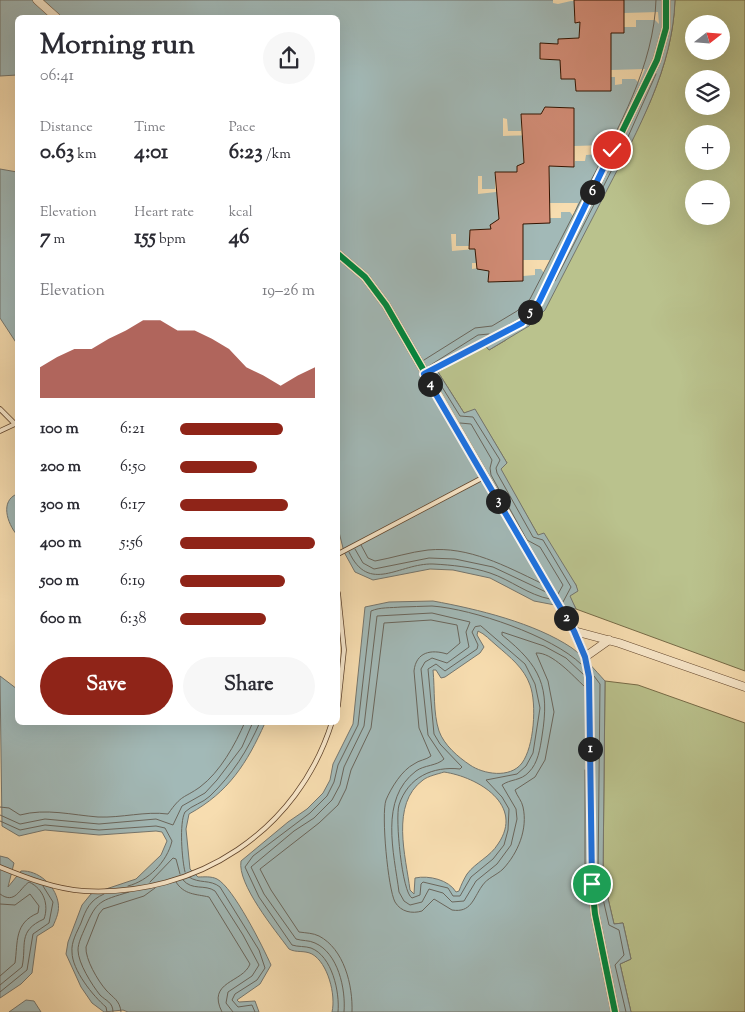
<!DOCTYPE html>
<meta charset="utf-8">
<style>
:root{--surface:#fff;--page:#f7f7f7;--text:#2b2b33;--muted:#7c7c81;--accent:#8f2418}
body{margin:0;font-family:"Sorts Mill Goudy",serif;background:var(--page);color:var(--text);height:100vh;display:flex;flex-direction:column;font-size:19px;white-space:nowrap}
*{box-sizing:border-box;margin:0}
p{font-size:16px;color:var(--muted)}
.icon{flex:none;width:28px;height:28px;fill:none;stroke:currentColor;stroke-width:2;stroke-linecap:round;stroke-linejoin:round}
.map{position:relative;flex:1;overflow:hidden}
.panel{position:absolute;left:15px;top:15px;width:325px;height:710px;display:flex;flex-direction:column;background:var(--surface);border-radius:8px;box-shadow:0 5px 20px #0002}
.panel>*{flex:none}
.needle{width:32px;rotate:73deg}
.buttons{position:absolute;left:685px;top:15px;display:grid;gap:10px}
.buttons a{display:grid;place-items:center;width:45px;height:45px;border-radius:50%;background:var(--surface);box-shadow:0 5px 20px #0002;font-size:25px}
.pin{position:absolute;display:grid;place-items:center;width:42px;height:42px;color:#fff;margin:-21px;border:2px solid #fff;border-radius:50%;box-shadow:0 1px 5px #0007}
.km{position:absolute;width:25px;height:25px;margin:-12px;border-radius:50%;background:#222;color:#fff;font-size:14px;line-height:25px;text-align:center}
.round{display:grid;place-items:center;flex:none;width:52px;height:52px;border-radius:26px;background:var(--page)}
.overview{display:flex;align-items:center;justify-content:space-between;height:85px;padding:0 25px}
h1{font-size:28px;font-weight:800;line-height:38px}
.stats{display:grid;grid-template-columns:repeat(3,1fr);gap:8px;height:85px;padding:5px 25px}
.stats div{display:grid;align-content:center}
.stats b{font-size:21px;font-weight:800}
.stats small{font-size:14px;font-weight:400}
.stats p{font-size:14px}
.chart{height:140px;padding:10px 25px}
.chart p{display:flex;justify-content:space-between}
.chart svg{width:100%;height:90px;margin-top:5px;fill:var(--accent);opacity:.7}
.button{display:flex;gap:10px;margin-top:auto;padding:10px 25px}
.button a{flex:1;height:58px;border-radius:30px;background:var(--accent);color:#fff;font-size:20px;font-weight:800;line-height:58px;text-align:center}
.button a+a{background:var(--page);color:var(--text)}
ul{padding:0 25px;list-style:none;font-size:16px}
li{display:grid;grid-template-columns:80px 60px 1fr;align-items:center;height:38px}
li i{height:12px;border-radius:6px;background:var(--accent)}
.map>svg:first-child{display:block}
.green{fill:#bac28d;stroke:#766a46;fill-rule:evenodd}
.water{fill:#a2b9b7;stroke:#75766e;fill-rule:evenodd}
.pier{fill:#f7ddb0}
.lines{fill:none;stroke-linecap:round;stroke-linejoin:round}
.shore{stroke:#6a665c;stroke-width:1}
.building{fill:#d28c76;stroke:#311200}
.service-casing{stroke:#62452c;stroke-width:5.5}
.minor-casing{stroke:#62452c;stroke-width:9}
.service{stroke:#fae9cc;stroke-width:4}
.minor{stroke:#fae9cc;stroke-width:8}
.cycleway-casing{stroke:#fae9cc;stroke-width:9}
.cycleway{stroke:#00873e;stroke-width:6}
.route-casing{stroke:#fff;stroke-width:10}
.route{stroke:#1a73e8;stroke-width:6}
</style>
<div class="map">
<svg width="745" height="1012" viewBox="0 0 745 1012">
<rect width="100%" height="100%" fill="#f7ddb0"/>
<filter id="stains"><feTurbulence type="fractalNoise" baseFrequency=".004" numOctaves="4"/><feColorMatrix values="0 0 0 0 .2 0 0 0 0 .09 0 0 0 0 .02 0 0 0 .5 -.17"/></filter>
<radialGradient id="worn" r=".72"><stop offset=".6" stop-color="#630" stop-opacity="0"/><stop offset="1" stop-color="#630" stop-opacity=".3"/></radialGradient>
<path class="green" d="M 675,0 L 745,0 L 745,671 L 576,609 L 569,596 L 577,591 L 576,585 L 538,535 L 500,469 L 507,463 L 475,410 L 464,413 L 438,372 L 484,344 L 489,350 L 506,340 C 531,301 555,263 580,224 C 624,156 672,83 675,0 ZM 694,24 L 721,24 L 721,51 L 694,51 ZM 694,79 L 721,79 L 721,106 L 694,106 ZM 694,134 L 721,134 L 721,161 L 694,161 ZM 694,189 L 721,189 L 721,216 L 694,216 Z
M 605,681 L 638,685 L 745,723 L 745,1012 L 631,1012 L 620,964 L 631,959 L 623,923 L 614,924 L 603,877 Z"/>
<path class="water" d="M 0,0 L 675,0 C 673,67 638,130 608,188 C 587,229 566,269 545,310 L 529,326 L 489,350 L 484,344 L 438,372 L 464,413 L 475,409 L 507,463 L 501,469 L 538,535 L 544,533 L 576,585 L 578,591 L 570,596 L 576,609 L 534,601 L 490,578 L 453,570 L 430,569 L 373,580 L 355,572 L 344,552 L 338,528 L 338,18 L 18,18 L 17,75 L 0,76 Z
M 0,169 L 17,172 L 17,344 L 0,318 Z
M 17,494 L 18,494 L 17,535 C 7,523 0,501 17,494 Z
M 433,601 C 477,609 535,623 572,648 C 584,657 595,670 605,681 L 603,877 L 614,924 L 623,923 L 631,959 L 620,964 L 631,1012 L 332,1012 C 336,995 328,963 312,954 C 304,950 296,953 289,949 C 275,930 237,884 241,861 L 288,822 L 307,809 L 323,793 L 330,780 L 333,764 L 353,724 L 365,607 L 389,602 ZM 478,631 C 485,634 490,640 496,645 C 510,657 524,668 530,685 C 537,704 534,747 522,763 C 510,779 483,774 470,765 C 458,757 444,745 439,731 C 433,713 435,690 433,670 L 436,670 L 441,678 L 445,677 L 480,653 L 484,647 L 477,635 ZM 444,772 C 478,777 525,805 498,844 C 490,857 476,862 467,874 C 464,879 461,885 459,891 L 456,892 C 449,880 429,875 415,878 L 414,894 L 410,890 C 406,857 390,804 423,780 C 428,776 438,774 444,772 Z
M 0,676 L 17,689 L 18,722 L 265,723 C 247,763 229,792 189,814 L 186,829 L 190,869 L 198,877 C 204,877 211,876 217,879 C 233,887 263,947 271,965 L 260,984 L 237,1000 L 239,1002 L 255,1001 L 259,1012 L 128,1012 L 123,1010 L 104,1012 L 92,1003 L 81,987 L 66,954 L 68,942 L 82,905 L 91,894 L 136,879 L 161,855 L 167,841 L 162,832 L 156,831 L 99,835 L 45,830 L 19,836 L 2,826 Z
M 0,856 L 8,858 L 14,863 L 8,887 L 21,871 C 38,870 55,885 58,902 C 60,911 56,919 53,926 L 37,936 L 32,973 L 21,984 L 0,998 Z
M 26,1000 L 34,1001 L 41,1012 L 9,1012 Z"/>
<path class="pier" d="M 553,0 L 624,0 L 624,13 L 658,12 L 659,24 L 655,20 L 636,20 L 636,27 L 624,27 L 624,33 L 611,33 L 611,70 L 645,69 L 639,83 L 635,79 L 622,79 L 622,84 L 615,85 L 615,77 L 611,77 L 611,91 L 576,91 L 579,81 L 575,81 L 574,77 L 561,79 L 560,73 L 566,73 L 580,60 L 540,60 L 540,43 L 545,43 L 544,56 L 558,56 L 558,39 L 579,38 L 581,22 L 575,23 L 574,16 L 580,15 L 593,2 L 571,1 L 558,4 L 553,3 Z
M 545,107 L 574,108 L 574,146 L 607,145 L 601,158 L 597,154 L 586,155 L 585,161 L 575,161 L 574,167 L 549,166 L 550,203 L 578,203 L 573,216 L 570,212 L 561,212 L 561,218 L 550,218 L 550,223 L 522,223 L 523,260 L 550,260 L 544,273 L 541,269 L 535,269 L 535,275 L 523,276 L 523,281 L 488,282 L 491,279 L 491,271 L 487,271 L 486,267 L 472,269 L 472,263 L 479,263 L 475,249 L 452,251 L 451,234 L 456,234 L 456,246 L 469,246 L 470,230 L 493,229 L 491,227 L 492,224 L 521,222 L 519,193 L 496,192 L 478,194 L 478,176 L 482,176 L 482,189 L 495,189 L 495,172 L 519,172 L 517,167 L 522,164 L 546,165 L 540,135 L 503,136 L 503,118 L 507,119 L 508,131 L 521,131 L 521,114 L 541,114 Z"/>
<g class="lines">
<path class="shore" d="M 555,281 L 623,148 L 656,74
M 424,360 L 475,328 L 492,326 L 517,311 L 530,299 C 550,260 570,222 589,184 C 619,127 654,65 656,0
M 429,366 L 478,335 L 489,334
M 434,374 L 460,416 L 473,417 L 500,460 L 496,468 L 497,473 L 533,537 L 543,540 L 571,587 L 563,602
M 420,377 L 448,422
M 460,423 L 471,424 L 492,460 L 490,468 L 491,475 L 527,540 L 540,547 L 563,585 L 558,594
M 361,545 L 368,558 L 375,561 C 392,558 410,552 428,550 C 469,546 505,566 541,583
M 355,549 L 363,563 L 374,569 L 429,558 L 455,559 L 493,567 L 546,592
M 349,552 C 369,595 399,563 433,564 C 452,565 472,567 490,573 C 511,580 528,595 550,599
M 481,626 L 525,664 L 535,684 L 540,708 L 533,753 L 526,766 L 517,774 L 486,780 L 502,797 L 509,809 L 508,830 L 504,845 L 493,859 L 471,877 L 460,896 L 453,896 L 448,888 L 423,882 L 421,884 L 420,895 L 412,898 C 402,893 395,818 399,805 C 408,777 433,766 460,769 L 462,767 L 440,744 L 434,734 L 428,669 L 436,664 L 445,671 L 477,649 L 478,645 L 472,632 L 475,627 Z
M 594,676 L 600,684 L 598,877 L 609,925 L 619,930 L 624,955 L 615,965 L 626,1012
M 585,770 L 585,877 L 588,894
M 0,807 L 9,808 L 20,815 C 46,808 72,815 98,817 C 122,818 145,811 168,814 C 182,794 183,799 200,787 C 220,772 235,745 245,722
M 0,815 L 20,824 L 45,819 L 99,824 L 156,819 L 173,825 L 182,806 L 205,793 L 217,780 L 242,747 L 253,722
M 0,821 L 20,830 L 45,825 L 99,830 L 156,826 L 165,828 L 172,841 C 167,862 148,881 128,886
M 185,872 C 182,860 179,823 185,812 C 192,805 203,803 210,796 C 232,775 248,750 260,722
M 189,877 C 199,884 210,879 220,887 L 259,950 L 265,968 L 257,980 L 235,994 L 232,1000 L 238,1007 L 252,1005 L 255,1012
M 183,880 C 192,891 205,884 215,891 L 243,935 L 259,965 L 252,976 L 228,992 L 226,1003 L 233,1012
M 150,882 L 173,858 L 176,859 L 180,874
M 176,882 C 184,895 196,894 209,897 L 250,964 C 243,983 206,981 222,1012
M 0,894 C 15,905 19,889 29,882 C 44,889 49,905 44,919 C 17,931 27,945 22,967 L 0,985
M 104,894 C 90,900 86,909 81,923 C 77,932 71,942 72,952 C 72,970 93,996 106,1007 L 107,1012
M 0,904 L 15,905 L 30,894 L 39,906 L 38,913 C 14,923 18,942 15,963 L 0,976
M 0,992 L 27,970 L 33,934 L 49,923 L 53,902 L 43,886
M 113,1012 C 113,1002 106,1001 100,995 C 92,985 78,963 78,950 C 78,943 82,935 85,928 C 97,900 100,901 129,892
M 121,1012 C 120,1000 113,998 106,990 C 98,981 85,959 86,947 L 99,914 L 103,909 L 144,896 L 155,888
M 338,1012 C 340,992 332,956 311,948 C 305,946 298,947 292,945 L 259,897 L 245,867 L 253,856 L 310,813 L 327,796 L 334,782 L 338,765 L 358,725 L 371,611 C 380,607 391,608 401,607 C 411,607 422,606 432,606 C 473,609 552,636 581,664
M 344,1012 C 346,989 338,953 315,943 C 309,940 302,941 296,939 L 264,894 L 251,867 L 294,831 L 314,818 L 332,800 L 340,785 L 344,767 L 364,726 L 377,616 L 432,613 L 470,622 L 466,632 L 469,647 L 447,663 L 432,658 L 425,662 L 421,669 L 428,735 L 444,759 C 437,766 424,765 416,771 C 379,799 394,853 399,892 L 404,901 L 410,905 L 422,902 L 429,889 L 443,893 L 452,902 L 464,901 L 476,881 L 497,864 L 511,845 L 517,819 L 516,809 L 502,785 C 510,779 521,781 529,772 C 538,763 540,749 542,736 C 550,687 541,666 502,635 L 502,632 L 544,646 L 566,658 L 584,675
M 352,1012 C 353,985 344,949 319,936 C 313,933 306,933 299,932 L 271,890 L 260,869 L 319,823 L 338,805 L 346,789 L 351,770 L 371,728 L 384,623 L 431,620 L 457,625 L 460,643 L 447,654 C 431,649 416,652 414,671 L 419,728 L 431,756 C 426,760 419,760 414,764 C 402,770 391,788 386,800 C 381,814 388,889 395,902 C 401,912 412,914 422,911 L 434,899 L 452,910 C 471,913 473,899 482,886 C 487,878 497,875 503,869 C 518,853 528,829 523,807 C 522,801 517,796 515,790 L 535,777 L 545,760 L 554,712 L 548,681 L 536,653 C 552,652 573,676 584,686"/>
</g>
<path class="building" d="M 574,0 L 624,0 L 624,33 L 611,33 L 611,91 L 576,91 L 575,79 L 561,79 L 560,60 L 540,59 L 540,43 L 558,44 L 558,39 L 579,38 L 580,22 L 575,23 Z
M 545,107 L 574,108 L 574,167 L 549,166 L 550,223 L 523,224 L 523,281 L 488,282 L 489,271 L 477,269 L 475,249 L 469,249 L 470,230 L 491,229 L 490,225 L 499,219 L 495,172 L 517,172 L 517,166 L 524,163 L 521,114 L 541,114 Z"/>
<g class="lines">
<g class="service-casing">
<path id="service" d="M 0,409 L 15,424
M 0,431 L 15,424
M 338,554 L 484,477
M 338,593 L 344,650 L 338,706
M 0,867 C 27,878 55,889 84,891 C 197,897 298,831 332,722"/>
</g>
<g class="minor-casing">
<path id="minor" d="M 37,0 L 57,18
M 338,254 L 365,277 L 386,305 L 574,631 L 585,657 L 589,677 L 592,884 L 595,914 L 615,1012
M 424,374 L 521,323 L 539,302 L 657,60 L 666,28 L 666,0
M 574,631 L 619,643 L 745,687
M 585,657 L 609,640"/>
</g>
<use href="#service" class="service"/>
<use href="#minor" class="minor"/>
<g class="cycleway-casing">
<path id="cycleway" d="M 338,254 L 365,277 L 386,305 L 574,631 L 585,657 L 589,677 L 592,884 L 595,914 L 615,1012
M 424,374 L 521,323 L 539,302 L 657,60 L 666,28 L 666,0"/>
</g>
<use href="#cycleway" class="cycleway"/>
</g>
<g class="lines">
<g class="route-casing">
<path id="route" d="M 592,884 L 589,677 L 585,657 L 574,631 L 424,374 L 522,323 L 539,302 L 612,150"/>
</g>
<use href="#route" class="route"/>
</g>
<rect width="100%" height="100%" filter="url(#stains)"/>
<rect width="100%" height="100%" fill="url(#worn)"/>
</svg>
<div class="buttons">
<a><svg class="needle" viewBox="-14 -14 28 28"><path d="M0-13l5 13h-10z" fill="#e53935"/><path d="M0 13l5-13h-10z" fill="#7c7c81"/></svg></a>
<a><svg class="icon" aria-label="layers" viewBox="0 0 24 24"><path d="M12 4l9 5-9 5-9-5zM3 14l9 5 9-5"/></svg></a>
<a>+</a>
<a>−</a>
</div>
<div class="pin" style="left:592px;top:884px;background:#1e9e55"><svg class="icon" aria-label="arrive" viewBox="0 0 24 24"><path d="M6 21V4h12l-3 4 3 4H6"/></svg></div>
<div class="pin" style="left:612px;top:150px;background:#d93025"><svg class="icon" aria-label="check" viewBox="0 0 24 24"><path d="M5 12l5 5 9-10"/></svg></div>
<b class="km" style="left:590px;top:749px">1</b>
<b class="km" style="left:566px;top:618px">2</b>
<b class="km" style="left:498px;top:501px">3</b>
<b class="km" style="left:430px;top:384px">4</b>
<b class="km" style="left:530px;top:312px">5</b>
<b class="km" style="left:592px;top:192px">6</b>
<section class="panel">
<div class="overview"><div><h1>Morning run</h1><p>06:41</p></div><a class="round"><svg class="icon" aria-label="share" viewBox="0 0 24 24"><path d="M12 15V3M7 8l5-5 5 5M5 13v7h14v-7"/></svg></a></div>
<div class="stats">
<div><p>Distance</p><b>0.63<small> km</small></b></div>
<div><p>Time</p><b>4:01</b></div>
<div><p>Pace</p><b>6:23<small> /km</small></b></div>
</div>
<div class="stats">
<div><p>Elevation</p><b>7<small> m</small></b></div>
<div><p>Heart rate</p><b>155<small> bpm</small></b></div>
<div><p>kcal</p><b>46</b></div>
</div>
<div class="chart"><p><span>Elevation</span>19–26 m</p>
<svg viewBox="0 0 160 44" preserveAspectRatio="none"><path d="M0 44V29L10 24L20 20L30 20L40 15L50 11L60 6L70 6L80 11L90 11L100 15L110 20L120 29L130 33L140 38L150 33L160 29V44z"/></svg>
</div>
<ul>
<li><b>100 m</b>6:21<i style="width:76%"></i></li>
<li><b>200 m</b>6:50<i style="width:57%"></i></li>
<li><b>300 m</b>6:17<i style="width:80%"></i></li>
<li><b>400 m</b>5:56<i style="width:100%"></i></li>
<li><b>500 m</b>6:19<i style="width:78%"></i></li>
<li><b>600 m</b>6:38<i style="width:64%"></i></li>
</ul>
<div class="button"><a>Save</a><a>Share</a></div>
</section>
</div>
